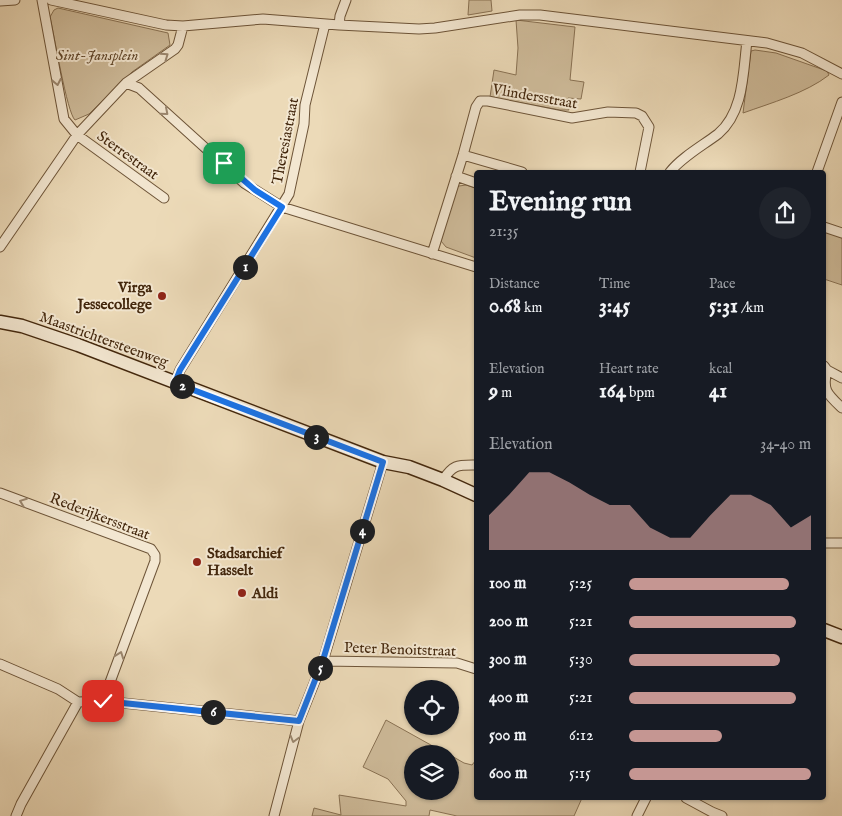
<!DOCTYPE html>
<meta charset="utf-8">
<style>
:root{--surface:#171b24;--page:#20242c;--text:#f1f3f6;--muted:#9ea1a6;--accent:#c59692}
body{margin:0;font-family:"IM FELL English",serif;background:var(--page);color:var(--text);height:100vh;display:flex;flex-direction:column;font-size:19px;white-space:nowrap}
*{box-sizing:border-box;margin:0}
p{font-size:16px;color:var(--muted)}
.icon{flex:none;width:28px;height:28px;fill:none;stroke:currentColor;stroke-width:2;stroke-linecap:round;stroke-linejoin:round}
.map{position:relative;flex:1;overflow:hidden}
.side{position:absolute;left:474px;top:170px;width:352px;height:630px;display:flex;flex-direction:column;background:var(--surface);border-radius:5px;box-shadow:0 1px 4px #0004}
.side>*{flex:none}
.controls{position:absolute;left:404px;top:680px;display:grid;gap:10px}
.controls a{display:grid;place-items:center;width:55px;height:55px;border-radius:50%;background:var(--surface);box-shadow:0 1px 4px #0004;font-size:25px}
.pin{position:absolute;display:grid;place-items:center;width:42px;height:42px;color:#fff;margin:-21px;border-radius:10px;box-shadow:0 2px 8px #0006}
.km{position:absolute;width:25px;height:25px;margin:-12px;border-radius:50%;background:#222;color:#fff;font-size:14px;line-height:25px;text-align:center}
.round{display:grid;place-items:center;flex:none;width:52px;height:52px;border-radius:26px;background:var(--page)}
.headline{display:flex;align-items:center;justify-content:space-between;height:85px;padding:0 15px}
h1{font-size:28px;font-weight:700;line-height:38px}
.metrics{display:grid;grid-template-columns:repeat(3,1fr);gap:8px;height:85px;padding:5px 15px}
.metrics div{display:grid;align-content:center}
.metrics b{font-size:21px;font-weight:700}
.metrics small{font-size:14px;font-weight:400}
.metrics p{font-size:14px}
.chart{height:140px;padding:10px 15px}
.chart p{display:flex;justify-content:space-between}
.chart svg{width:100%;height:90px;margin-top:5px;fill:var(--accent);opacity:.7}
ul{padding:0 15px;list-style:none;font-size:16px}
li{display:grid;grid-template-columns:80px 60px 1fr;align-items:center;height:38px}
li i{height:12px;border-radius:6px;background:var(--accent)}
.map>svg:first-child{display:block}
.green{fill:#cfbc9b;stroke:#897254}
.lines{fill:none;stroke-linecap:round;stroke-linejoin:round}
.minor-casing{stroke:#6d5438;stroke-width:11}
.secondary-casing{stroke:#43270d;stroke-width:15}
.minor{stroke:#f3e7d1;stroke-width:9}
.secondary{stroke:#f3e7d1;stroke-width:12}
.oneway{stroke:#9b876f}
.route-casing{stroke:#fff;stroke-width:10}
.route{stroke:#1a73e8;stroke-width:6}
.poi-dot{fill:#8f2418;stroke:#f3e7d1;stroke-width:2}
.labels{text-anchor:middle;stroke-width:4;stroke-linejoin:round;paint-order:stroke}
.park-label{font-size:15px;font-style:italic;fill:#5f4529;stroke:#f3e7d1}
.street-label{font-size:15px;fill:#43270d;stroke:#f3e7d1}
.poi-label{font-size:15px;font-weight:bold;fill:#43270d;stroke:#f3e7d1;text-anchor:start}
</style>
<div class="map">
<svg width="842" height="816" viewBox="0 0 842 816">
<rect width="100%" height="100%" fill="#ecdab8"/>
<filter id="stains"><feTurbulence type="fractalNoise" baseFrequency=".004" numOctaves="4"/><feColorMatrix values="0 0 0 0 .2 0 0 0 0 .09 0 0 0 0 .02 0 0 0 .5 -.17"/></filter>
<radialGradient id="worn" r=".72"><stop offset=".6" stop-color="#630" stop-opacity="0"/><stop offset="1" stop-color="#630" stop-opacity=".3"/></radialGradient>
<path class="green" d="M 469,0 L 491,0 L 492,11 L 468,15 Z
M 58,8 L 168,33 L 170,45 L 132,72 L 89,114 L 75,120 C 67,113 54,34 50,17 L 54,10 Z
M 516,20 L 575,27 L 570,80 L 584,82 L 581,99 L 568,98 L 569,110 L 560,110 L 490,97 L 494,70 L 516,75 L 518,48 Z
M 755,50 L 776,53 L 827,71 L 829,75 C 806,93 771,103 743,113 L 751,51 Z
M 466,185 L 476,188 L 476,258 L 446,247 L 441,241 L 455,190 L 459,186 Z
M 824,231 L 842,238 L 842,285 L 824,279 Z
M 386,720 L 447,754 L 412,754 L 412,791 L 450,791 L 450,755 L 464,763 L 472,765 L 476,760 L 476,798 L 582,798 L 574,816 L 457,816 L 430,810 L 429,816 L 312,816 L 314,808 L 341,815 L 339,795 L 406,806 L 406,801 L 388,779 L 363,767 Z"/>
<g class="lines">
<g class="minor-casing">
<path id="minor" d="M 42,0 L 64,119 L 77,135 L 164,198
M 51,0 L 166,25 L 183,26 L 263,19 L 339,25 L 419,29 L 435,28 L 520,15 L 540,15 L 767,43 L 802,53 L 842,74
M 0,1 L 15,0
M 339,25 L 340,16 L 346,0
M 126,83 L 139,88 L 244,183 L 282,207 L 476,267
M 463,155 L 522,172
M 670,172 C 682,157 702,146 718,134 C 744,112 743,72 747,41
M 817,172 L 842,102
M 456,176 L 476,183
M 824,227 L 842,233
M 0,247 L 77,135 L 126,83 L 175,49 L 178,45 L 183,26
M 432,254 L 463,155 L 476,107 L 480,101 L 488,101 L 572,118 L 608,112 L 636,113 L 642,116 L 649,127 L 640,172
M 824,366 L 827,370 L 842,378
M 827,370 C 822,390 827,394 842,408
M 175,383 L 180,370 L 289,194 L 304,124 L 305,105 L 325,24
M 443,480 C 453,464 458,465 476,465
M 0,493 L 151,549 L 155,555 L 155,561 L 103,701
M 824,543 L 842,543
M 323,661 L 457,663 L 476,669
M 0,664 L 58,689 L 78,702 L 103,701 L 299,721
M 686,798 L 712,812 L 722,816
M 16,816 L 21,804 L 78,702
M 274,816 L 299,721 L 323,661 L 383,462
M 637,816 L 646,798"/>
</g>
<g class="secondary-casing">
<path id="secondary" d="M 0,322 L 22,326 L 78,345 L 383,462 L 409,467 L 443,480 L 476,495
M 824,630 L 842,637"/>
</g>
<use href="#minor" class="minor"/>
<use href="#secondary" class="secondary"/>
</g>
<defs><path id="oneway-chevron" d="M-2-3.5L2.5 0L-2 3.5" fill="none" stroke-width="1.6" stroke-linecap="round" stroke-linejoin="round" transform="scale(1.25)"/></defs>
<g class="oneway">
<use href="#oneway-chevron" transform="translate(165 56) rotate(-35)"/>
<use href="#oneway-chevron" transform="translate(57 82) rotate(79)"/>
<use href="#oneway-chevron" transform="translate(165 112) rotate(41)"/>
<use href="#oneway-chevron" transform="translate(23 502) rotate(-159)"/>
<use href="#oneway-chevron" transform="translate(120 655) rotate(-70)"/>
<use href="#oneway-chevron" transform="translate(294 739) rotate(105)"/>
</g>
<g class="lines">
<g class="route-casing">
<path id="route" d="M 103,701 L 299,721 L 323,660 L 383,462 L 175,383 L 180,370 L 282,207 L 255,190 L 224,163"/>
</g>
<use href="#route" class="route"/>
</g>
<g class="poi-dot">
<circle cx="162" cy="296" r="5"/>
<circle cx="197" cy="562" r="5"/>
<circle cx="242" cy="593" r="5"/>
</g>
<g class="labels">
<g class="park-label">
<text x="97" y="60">Sint-Jansplein</text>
</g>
<g class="street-label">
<text transform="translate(535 96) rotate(10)" y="5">Vlindersstraat</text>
<text transform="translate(285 141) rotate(-79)" y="5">Theresiastraat</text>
<text transform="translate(128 155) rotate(36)" y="5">Sterrestraat</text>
<text transform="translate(104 339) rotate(20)" y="5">Maastrichtersteenweg</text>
<text transform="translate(100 516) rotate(21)" y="5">Rederijkersstraat</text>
<text transform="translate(400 649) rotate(2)" y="5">Peter Benoitstraat</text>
</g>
<g class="poi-label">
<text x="152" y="292" text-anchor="end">Virga<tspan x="152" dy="17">Jessecollege</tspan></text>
<text x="207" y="558">Stadsarchief<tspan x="207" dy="17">Hasselt</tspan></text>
<text x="252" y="598">Aldi</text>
</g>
</g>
<rect width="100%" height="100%" filter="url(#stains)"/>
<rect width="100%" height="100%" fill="url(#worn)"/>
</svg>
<div class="controls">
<a><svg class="icon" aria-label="locate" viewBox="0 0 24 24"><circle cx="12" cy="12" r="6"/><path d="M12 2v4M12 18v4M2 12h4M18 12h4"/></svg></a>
<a><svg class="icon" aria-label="layers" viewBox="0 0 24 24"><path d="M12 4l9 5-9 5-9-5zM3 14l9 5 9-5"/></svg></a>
</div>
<div class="pin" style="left:224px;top:163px;background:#1e9e55"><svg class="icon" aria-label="arrive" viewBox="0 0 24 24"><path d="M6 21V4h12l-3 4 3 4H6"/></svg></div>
<div class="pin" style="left:103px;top:701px;background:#d93025"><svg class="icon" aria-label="check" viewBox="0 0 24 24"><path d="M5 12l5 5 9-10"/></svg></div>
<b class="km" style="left:245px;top:267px">1</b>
<b class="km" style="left:182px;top:386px">2</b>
<b class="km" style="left:316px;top:437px">3</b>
<b class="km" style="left:362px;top:531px">4</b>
<b class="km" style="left:320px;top:668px">5</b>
<b class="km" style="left:213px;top:712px">6</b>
<section class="side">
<div class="headline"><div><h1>Evening run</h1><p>21:35</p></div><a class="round"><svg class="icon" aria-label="share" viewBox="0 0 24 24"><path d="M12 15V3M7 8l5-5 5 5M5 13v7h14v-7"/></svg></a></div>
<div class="metrics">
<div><p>Distance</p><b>0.68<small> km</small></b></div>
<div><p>Time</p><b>3:45</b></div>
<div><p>Pace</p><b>5:31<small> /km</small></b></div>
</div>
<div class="metrics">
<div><p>Elevation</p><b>9<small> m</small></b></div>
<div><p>Heart rate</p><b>164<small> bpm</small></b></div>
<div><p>kcal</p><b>41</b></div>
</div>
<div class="chart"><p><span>Elevation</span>34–40 m</p>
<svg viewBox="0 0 160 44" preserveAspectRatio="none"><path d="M0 44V27L10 17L20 6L30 6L40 11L50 17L60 22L70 22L80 33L90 38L100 38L110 27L120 17L130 17L140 22L150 33L160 27V44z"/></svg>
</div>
<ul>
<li><b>100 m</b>5:25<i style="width:88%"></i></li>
<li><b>200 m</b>5:21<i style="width:92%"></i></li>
<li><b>300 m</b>5:30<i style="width:83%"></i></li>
<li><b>400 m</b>5:21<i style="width:92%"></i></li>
<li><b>500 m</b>6:12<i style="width:51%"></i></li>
<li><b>600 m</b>5:15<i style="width:100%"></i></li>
</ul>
</section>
</div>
